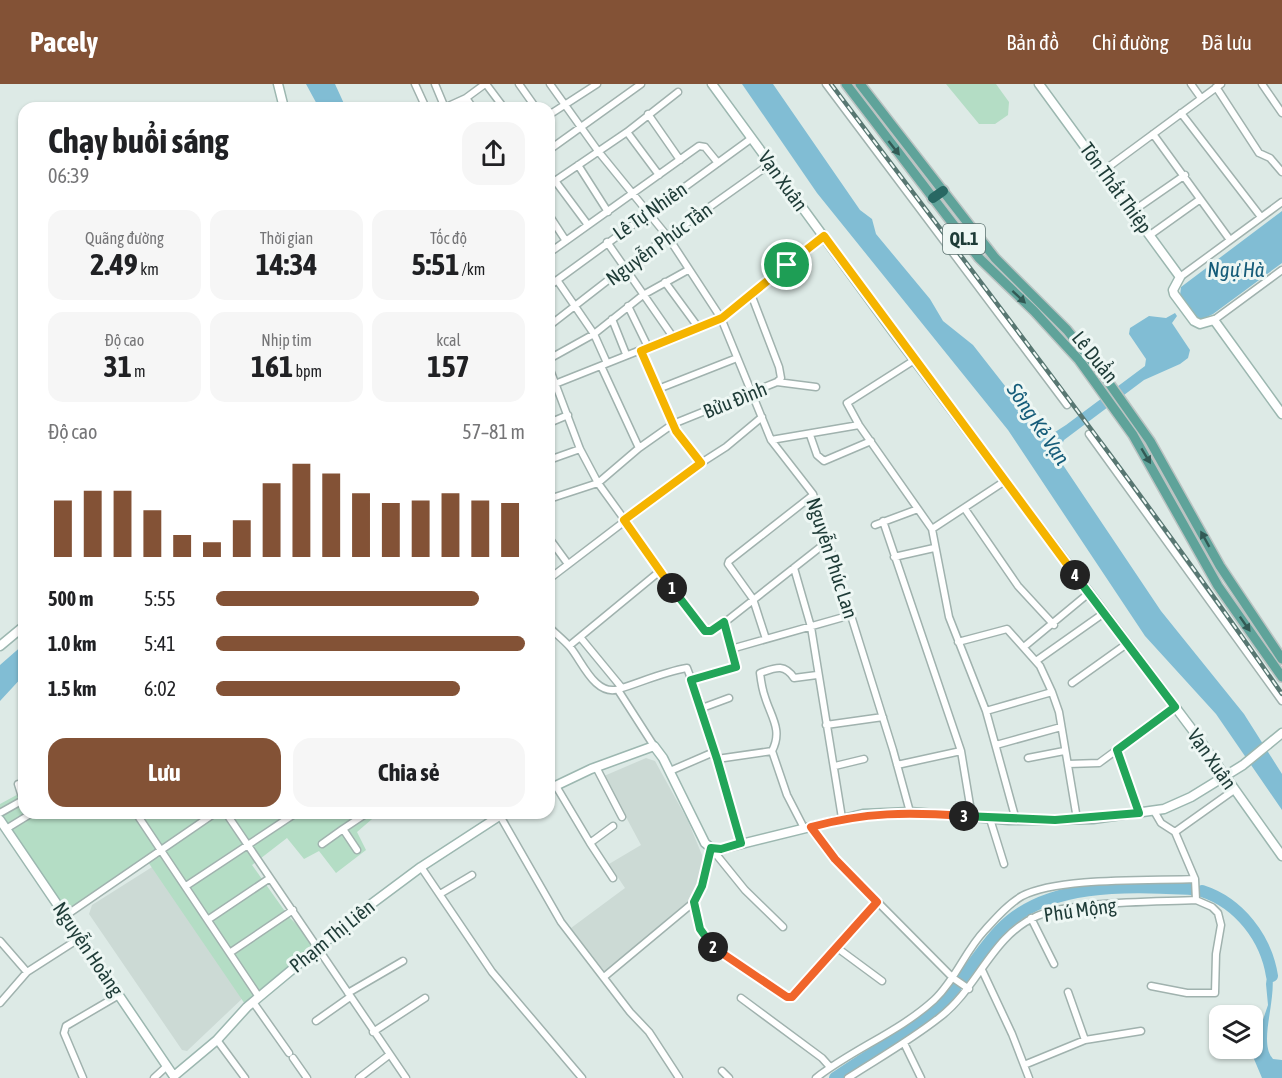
<!DOCTYPE html>
<html lang="vi">
<meta charset="utf-8">
<style>
:root{--surface:#fff;--page:#f6f6f6;--text:#202124;--muted:#757577;--accent:#835236}
body{margin:0;font-family:"Asap Condensed",sans-serif;background:var(--page);color:var(--text);height:100vh;display:flex;flex-direction:column;font-size:22px;white-space:nowrap}
*{box-sizing:border-box;margin:0}
p{font-size:20px;color:var(--muted)}
.icon{flex:none;width:33px;height:33px;fill:none;stroke:currentColor;stroke-width:2;stroke-linecap:round;stroke-linejoin:round}
.map{position:relative;flex:1;overflow:hidden}
.drawer{position:absolute;left:18px;top:18px;width:537px;height:717px;display:flex;flex-direction:column;background:var(--surface);border-radius:18px;box-shadow:0 2px 4px #0004}
.drawer>*{flex:none}
.buttons{position:absolute;left:1209px;top:921px;display:grid;gap:12px}
.buttons a{display:grid;place-items:center;width:54px;height:54px;border-radius:12px;background:var(--surface);box-shadow:0 2px 4px #0004;font-size:30px}
.pin{position:absolute;display:grid;place-items:center;width:51px;height:51px;color:#fff;margin:-26px;border:3px solid #fff;border-radius:50%;box-shadow:0 2px 6px #0007}
.km{position:absolute;width:30px;height:30px;margin:-15px;border-radius:50%;background:#222;color:#fff;font-size:16px;line-height:30px;text-align:center}
.round{display:grid;place-items:center;flex:none;width:63px;height:63px;border-radius:18px;background:var(--page)}
.summary{display:flex;align-items:center;justify-content:space-between;height:102px;padding:0 30px}
h1{font-size:33px;font-weight:700;line-height:45px}
.figures{display:grid;grid-template-columns:repeat(3,1fr);gap:9px;height:102px;padding:6px 30px}
.figures div{display:grid;align-content:center;border-radius:15px;background:var(--page);text-align:center}
.figures b{font-size:30px;font-weight:700}
.figures small{font-size:16px;font-weight:400}
.figures p{font-size:16px}
.chart{height:168px;padding:12px 30px}
.chart p{display:flex;justify-content:space-between}
.chart svg{width:100%;height:108px;margin-top:6px;stroke:var(--accent);stroke-width:6}
.action{display:flex;gap:12px;margin-top:auto;padding:12px 30px}
.action a{flex:1;height:69px;border-radius:18px;background:var(--accent);color:#fff;font-size:24px;font-weight:700;line-height:69px;text-align:center}
.action a+a{background:var(--page);color:var(--text)}
ul{padding:0 30px;list-style:none;font-size:20px}
li{display:grid;grid-template-columns:96px 72px 1fr;align-items:center;height:45px}
li i{height:15px;border-radius:8px;background:var(--accent)}
header{display:flex;align-items:center;gap:36px;box-sizing:border-box;height:84px;padding:0 30px;background:var(--accent);color:#fff}
header strong{font-size:28px}
nav{display:flex;gap:33px;margin-inline-start:auto;font-size:21px}
.map>svg:first-child{display:block}
.built{fill:#ccdad5}
.green{fill:#b4ddc5}
.water{fill:#81bdd4}
.lines{fill:none;stroke-linecap:round;stroke-linejoin:round}
.river{stroke:#81bdd4;stroke-width:12}
.street-casing{stroke:#a0b2ae;stroke-width:9}
.secondary-casing{stroke:#9cb7b0;stroke-width:11}
.primary-casing{stroke:#bcc4c3;stroke-width:12}
.highway-casing{stroke:#bcc4c3;stroke-width:14}
.street{stroke:#fff;stroke-width:6}
.secondary{stroke:#fff;stroke-width:8}
.primary{stroke:#5fa39a;stroke-width:9}
.highway{stroke:#286863;stroke-width:10}
.rail-casing{stroke:#587772;stroke-width:4.5}
.rail{stroke:#eef7f4;stroke-width:2;stroke-dasharray:7;stroke-linecap:butt}
.oneway{fill:#325a55}
.split-1-casing{stroke:#fff;stroke-width:12}
.split-2-casing{stroke:#fff;stroke-width:12}
.split-3-casing{stroke:#fff;stroke-width:12}
.split-4-casing{stroke:#fff;stroke-width:12}
.split-5-casing{stroke:#fff;stroke-width:12}
.split-1{stroke:#f5b400;stroke-width:8}
.split-2{stroke:#22a559;stroke-width:8}
.split-3{stroke:#f0652b;stroke-width:8}
.split-4{stroke:#22a559;stroke-width:8}
.split-5{stroke:#f5b400;stroke-width:8}
.labels{text-anchor:middle;stroke-width:6;stroke-linejoin:round;paint-order:stroke}
.shield{fill:#eef7f4;stroke:#5c7370;stroke-width:1.5}
.shield-label{font-size:18px;font-weight:bold;fill:#1e3b37}
.street-label{font-size:20px;fill:#1e3b37;stroke:#eef7f4}
.water-label{font-size:21px;font-style:italic;fill:#155c79;stroke:#eef7f4}
</style>
<header>
<strong>Pacely</strong>
<nav><a>Bản đồ</a><a>Chỉ đường</a><a>Đã lưu</a></nav>
</header>
<div class="map">
<svg width="1282" height="994" viewBox="0 0 1282 994">
<rect width="100%" height="100%" fill="#ddeae6"/>
<path class="built" d="M 646,674 L 655,677 L 688,737 L 702,771 L 702,789 L 694,812 L 605,888 L 571,844 L 625,804 L 609,780 L 641,761 L 604,692 Z
M 160,778 L 245,912 L 187,967 L 182,966 L 89,830 L 92,821 Z"/>
<path class="green" d="M 946,0 L 996,0 L 1009,18 L 1008,31 L 995,40 L 979,40 Z
M 24,707 L 24,729 L 253,729 L 259,735 L 269,733 L 271,729 L 379,729 L 357,748 L 366,766 L 336,789 L 319,767 L 304,775 L 287,754 L 252,781 L 289,833 L 319,862 L 247,923 L 146,775 L 68,829 L 0,730 L 0,720 Z"/>
<path class="water" d="M 306,0 L 335,0 L 346,24 L 319,24 Z
M 742,0 L 773,0 L 860,126 L 872,135 L 876,150 L 930,215 L 943,237 L 973,261 L 1041,348 L 1052,350 L 1066,341 L 1145,282 L 1146,275 L 1129,250 L 1130,244 L 1149,232 L 1166,234 L 1175,229 L 1177,232 L 1172,239 L 1190,266 L 1188,274 L 1180,280 L 1144,296 L 1064,356 L 1057,372 L 1161,527 L 1244,630 L 1282,690 L 1282,726 L 1216,630 L 1145,552 L 1008,346 L 817,109 Z
M 1282,127 L 1282,179 L 1213,230 L 1201,236 L 1196,235 L 1180,212 L 1181,203 Z
M 24,560 L 24,591 L 0,617 L 0,581 Z
M 1269,877 C 1282,908 1256,956 1273,975 L 1282,976 L 1282,994 L 1262,994 L 1254,975 L 1253,965 L 1268,921 L 1266,900 Z"/>
<g class="lines">
<path class="river" d="M 1202,807 C 1239,819 1266,854 1272,892
M 835,994 C 870,969 909,950 940,921 C 963,898 978,869 1000,846 C 1046,797 1130,802 1191,805"/>
<g class="street-casing">
<path id="street" d="M 415,0 L 426,24
M 435,0 L 445,24
M 486,0 L 504,24
M 519,0 L 536,24
M 550,0 L 598,67 L 668,153 L 721,234 L 771,356 L 813,410 L 893,666 L 910,728
M 826,0 L 1067,321
M 1191,0 L 1201,14
M 1262,0 L 1282,29
M 1216,3 L 1259,69 L 1270,74 L 1282,88
M 466,14 L 473,24
M 444,24 L 466,14 L 485,0
M 1181,29 L 1261,133
M 648,30 L 680,76
M 549,31 L 597,0
M 627,48 L 659,91
M 1153,50 L 1230,156
M 549,66 L 641,0
M 578,81 L 608,128
M 1103,87 L 1221,0
M 556,98 L 588,141
M 549,101 L 627,48 L 678,8
M 1133,127 L 1185,91
M 549,131 L 566,157
M 1150,151 L 1199,116
M 607,158 L 673,253
M 549,169 L 699,62 L 705,63 L 718,79
M 1180,193 L 1282,118
M 557,196 L 594,250 L 607,279
M 665,198 L 698,243
M 549,202 L 752,54
M 628,222 L 648,263
M 612,235 L 626,270
M 1214,236 L 1282,186
M 549,242 L 625,183 L 770,80
M 641,267 L 676,347 L 701,379
M 549,275 L 594,250 L 643,211 L 688,186
M 916,275 L 847,319 L 859,341 L 932,445 L 949,533 L 986,627 L 1016,736
M 549,283 L 580,365 L 598,399 L 705,547 L 711,547 L 724,539 L 828,457
M 602,284 L 639,364
M 777,298 L 816,303
M 555,300 L 721,234 L 824,152
M 658,305 L 737,274
M 549,339 L 568,331
M 1089,350 L 1282,617
M 810,351 L 817,371 L 824,377 L 871,357
M 771,356 L 859,341
M 549,376 L 580,365
M 549,415 L 598,399 L 639,364 L 673,340 L 777,298 L 781,294 L 779,283 L 751,210
M 965,425 L 1018,502 L 1054,541
M 883,437 L 961,667 L 972,733
M 875,441 L 918,425
M 932,445 L 1005,397
M 549,454 L 568,480
M 894,473 L 934,464
M 794,484 L 811,543 L 842,734
M 549,495 L 701,379 L 726,363 L 762,333
M 549,543 C 556,550 564,556 570,563 C 582,577 595,613 619,605 C 642,598 663,588 687,584 L 702,624 L 741,759
M 580,553 L 622,604
M 766,555 L 753,515 L 728,480 L 729,477 L 813,411
M 958,558 L 1007,545 L 1040,582 L 1052,608 L 1059,628 L 1077,735
M 569,562 L 660,487
M 1025,562 L 1089,509
M 731,565 L 851,531
M 1036,577 L 1104,529
M 691,596 L 736,583 L 724,539
M 1072,599 L 1128,559
M 618,606 L 654,662
M 702,624 L 729,614
M 986,627 L 1052,608
M 826,641 L 883,633
M 996,661 L 1061,643
M 1117,666 L 1139,729
M 1028,674 L 1064,667
M 717,675 L 772,667
M 1068,680 L 1099,679 L 1175,623
M 897,681 L 961,667
M 835,682 L 864,675
M 596,683 L 622,733
M 670,687 L 714,668
M 556,702 L 590,759 L 613,742
M 1154,727 L 1161,739 L 1175,748
M 0,729 L 23,716 L 18,700
M 136,729 L 259,913
M 226,729 L 406,994
M 499,730 L 561,838 L 630,928 L 649,948 L 679,994
M 990,735 L 1004,780
M 811,743 L 835,775 L 953,894 L 969,905
M 804,744 L 787,711 L 772,667 C 783,646 771,633 765,613 C 762,605 761,597 760,589 C 775,584 784,579 794,594 L 817,591
M 6,745 L 32,729
M 590,759 L 613,794
M 322,760 L 343,745
M 711,764 L 702,802 L 694,818 L 700,845 L 714,864 L 790,914 L 877,818
M 711,764 L 745,806 L 783,843
M 357,766 L 343,745 L 367,729
M 421,783 L 492,888 L 582,994
M 186,802 L 296,729
M 440,810 L 472,791
M 1196,816 L 1195,795 L 1175,748 L 1234,706
M 65,832 L 215,729
M 1031,834 L 1054,880
M 209,835 L 270,794
M 0,857 L 27,888
M 836,863 L 882,897
M 231,868 L 293,826
M 982,886 L 1012,950 L 1029,994
M 604,893 L 694,818
M 1068,908 L 1085,956
M 348,909 L 403,877
M 741,914 L 822,974 L 830,983
M 253,918 L 289,969
M 0,919 L 27,888 L 80,854
M 316,937 L 350,913
M 373,948 L 425,914
M 217,956 L 245,994
M 904,959 L 921,994
M 293,974 L 307,994
M 1024,981 L 1085,956 L 1141,947
M 722,987 L 729,994
M 83,994 L 64,949 L 66,942 L 119,911
M 154,994 L 167,982
M 359,994 L 389,971
M 816,994 C 853,965 899,948 934,916 C 956,895 965,867 985,846 C 996,834 1008,820 1022,812 C 1059,793 1150,797 1195,795
M 848,994 C 879,974 911,956 940,933 C 978,904 992,851 1037,832 C 1072,817 1156,818 1196,816 L 1212,823 L 1218,829 L 1221,841 L 1216,870 L 1215,909 L 1187,909 L 1151,902"/>
</g>
<g class="secondary-casing">
<path id="secondary" d="M 278,0 L 284,24
M 712,0 L 894,249 L 1194,648 L 1282,772
M 1039,0 L 1180,193 L 1173,206 L 1174,210 L 1194,237 L 1200,240 L 1214,236 L 1282,330
M 0,562 L 24,542
M 549,705 L 591,685 L 654,662 L 663,674 L 705,759 L 711,764 L 721,765 L 863,730 L 910,728 L 1009,736 L 1055,736 L 1093,735 L 1164,725 L 1191,713 L 1243,681 L 1282,649
M 0,736 L 175,994
M 174,992 L 217,956 L 247,923 L 366,824 L 421,783 L 504,729"/>
</g>
<g class="primary-casing">
<path id="primary" d="M 846,0 L 979,174 L 1034,227 L 1079,276 L 1133,351 L 1218,502 L 1282,593
M 860,0 L 995,174 L 1067,246 L 1104,292 L 1150,357 L 1220,482 L 1282,575"/>
</g>
<g class="highway-casing">
<path id="highway" d="M 933,114 L 943,107"/>
</g>
<use href="#street" class="street"/>
<use href="#secondary" class="secondary"/>
<use href="#primary" class="primary"/>
<use href="#highway" class="highway"/>
<g class="rail-casing">
<path id="rail" d="M 831,0 C 983,202 1138,402 1282,610"/>
</g>
<use href="#rail" class="rail"/>
</g>
<defs><path id="oneway-solid" d="M-6-.8H1V-3.2L6.5 0L1 3.2V.8H-6Z" transform="scale(1.5)"/></defs>
<g class="oneway">
<use href="#oneway-solid" transform="translate(894 64) rotate(52)"/>
<use href="#oneway-solid" transform="translate(1019 213) rotate(43)"/>
<use href="#oneway-solid" transform="translate(1146 372) rotate(59)"/>
<use href="#oneway-solid" transform="translate(1205 455) rotate(-119)"/>
<use href="#oneway-solid" transform="translate(1245 540) rotate(55)"/>
</g>
<g class="lines">
<g class="split-1-casing">
<path id="split-1" d="M 672,504 L 624,436 L 701,379 L 676,347 L 641,267 L 722,234 L 787,181"/>
</g>
<g class="split-2-casing">
<path id="split-2" d="M 672,504 L 705,547 L 711,547 L 724,538 L 736,583 L 691,596 L 717,675 L 741,759 L 721,765 L 711,764 L 702,802 L 694,818 L 700,845 L 713,863"/>
</g>
<g class="split-3-casing">
<path id="split-3" d="M 713,863 L 787,913 L 792,913 L 877,818 L 835,775 L 811,743 C 865,728 909,728 964,732"/>
</g>
<g class="split-4-casing">
<path id="split-4" d="M 964,732 L 1055,736 L 1139,729 L 1117,666 L 1175,623 L 1075,491"/>
</g>
<g class="split-5-casing">
<path id="split-5" d="M 787,181 L 824,152 L 1075,491"/>
</g>
<use href="#split-1" class="split-1"/>
<use href="#split-2" class="split-2"/>
<use href="#split-3" class="split-3"/>
<use href="#split-4" class="split-4"/>
<use href="#split-5" class="split-5"/>
</g>
<g class="labels">
<rect class="shield" x="943" y="140" width="42" height="30" rx="4.5"/>
<g class="shield-label">
<text x="964" y="161">QL.1</text>
</g>
<g class="street-label">
<text transform="translate(783 97) rotate(54)" y="7">Vạn Xuân</text>
<text transform="translate(1116 104) rotate(54)" y="7">Tôn Thất Thiệp</text>
<text transform="translate(650 127) rotate(-35)" y="7">Lê Tự Nhiên</text>
<text transform="translate(659 160) rotate(-36)" y="7">Nguyễn Phúc Tần</text>
<text transform="translate(1095 273) rotate(51)" y="7">Lê Duẩn</text>
<text transform="translate(735 316) rotate(-22)" y="7">Bửu Đình</text>
<text transform="translate(832 474) rotate(72)" y="7">Nguyễn Phúc Lan</text>
<text transform="translate(1212 675) rotate(55)" y="7">Vạn Xuân</text>
<text transform="translate(1080 826) rotate(-8)" y="7">Phú Mộng</text>
<text transform="translate(332 852) rotate(-39)" y="7">Phạm Thị Liên</text>
<text transform="translate(88 865) rotate(56)" y="7">Nguyễn Hoàng</text>
</g>
<g class="water-label">
<text x="1236" y="193">Ngự Hà</text>
<text transform="translate(1038 340) rotate(56)" y="7">Sông Kẻ Vạn</text>
</g>
</g>
</svg>
<div class="buttons">
<a><svg class="icon" aria-label="layers" viewBox="0 0 24 24"><path d="M12 4l9 5-9 5-9-5zM3 14l9 5 9-5"/></svg></a>
</div>
<div class="pin" style="left:787px;top:181px;background:#1e9e55"><svg class="icon" aria-label="arrive" viewBox="0 0 24 24"><path d="M6 21V4h12l-3 4 3 4H6"/></svg></div>
<b class="km" style="left:672px;top:504px">1</b>
<b class="km" style="left:713px;top:863px">2</b>
<b class="km" style="left:964px;top:732px">3</b>
<b class="km" style="left:1075px;top:491px">4</b>
<section class="drawer">
<div class="summary"><div><h1>Chạy buổi sáng</h1><p>06:39</p></div><a class="round"><svg class="icon" aria-label="share" viewBox="0 0 24 24"><path d="M12 15V3M7 8l5-5 5 5M5 13v7h14v-7"/></svg></a></div>
<div class="figures">
<div><p>Quãng đường</p><b>2.49<small> km</small></b></div>
<div><p>Thời gian</p><b>14:34</b></div>
<div><p>Tốc độ</p><b>5:51<small> /km</small></b></div>
</div>
<div class="figures">
<div><p>Độ cao</p><b>31<small> m</small></b></div>
<div><p>Nhịp tim</p><b>161<small> bpm</small></b></div>
<div><p>kcal</p><b>157</b></div>
</div>
<div class="chart"><p><span>Độ cao</span>57–81 m</p>
<svg viewBox="0 0 160 44" preserveAspectRatio="none"><path d="M5 44V21M15 44V17M25 44V17M35 44V25M45 44V35M55 44V38M65 44V29M75 44V14M85 44V6M95 44V10M105 44V18M115 44V22M125 44V21M135 44V18M145 44V21M155 44V22"/></svg>
</div>
<ul>
<li><b>500 m</b>5:55<i style="width:85%"></i></li>
<li><b>1.0 km</b>5:41<i style="width:100%"></i></li>
<li><b>1.5 km</b>6:02<i style="width:79%"></i></li>
</ul>
<div class="action"><a>Lưu</a><a>Chia sẻ</a></div>
</section>
</div>
